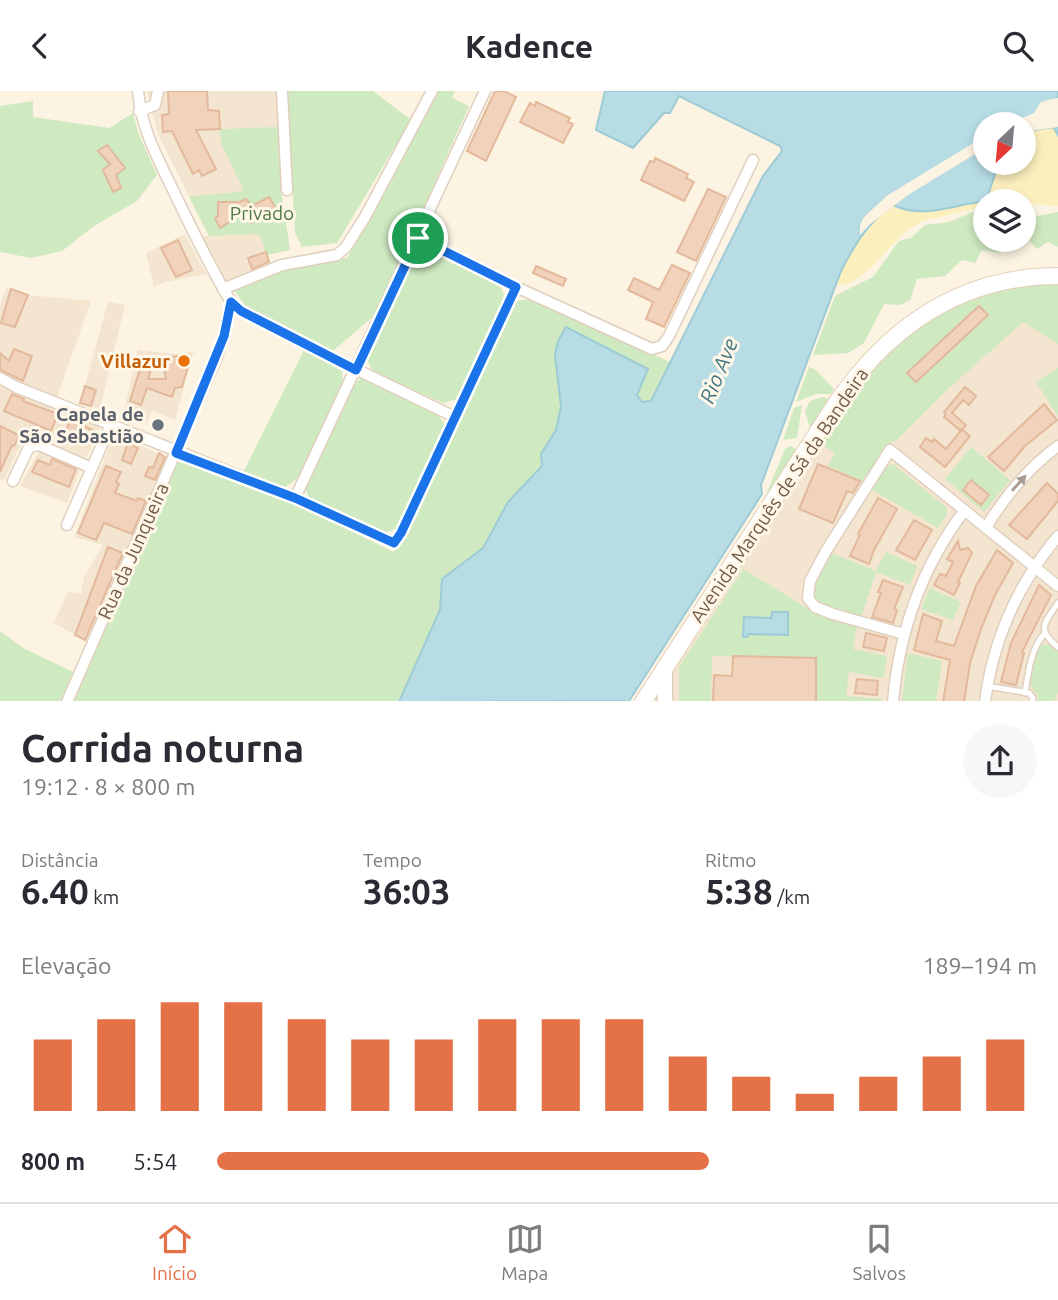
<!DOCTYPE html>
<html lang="pt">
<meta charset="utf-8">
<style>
:root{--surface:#fff;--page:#f7f7f7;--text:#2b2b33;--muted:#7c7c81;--line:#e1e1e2;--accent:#e47148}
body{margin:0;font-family:Ubuntu,sans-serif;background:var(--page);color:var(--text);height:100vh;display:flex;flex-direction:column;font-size:26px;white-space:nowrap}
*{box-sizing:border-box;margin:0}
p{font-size:23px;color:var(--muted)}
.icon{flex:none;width:38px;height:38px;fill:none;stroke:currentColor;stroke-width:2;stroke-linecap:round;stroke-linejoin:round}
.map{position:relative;height:610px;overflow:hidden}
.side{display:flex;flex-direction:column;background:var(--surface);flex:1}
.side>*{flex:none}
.needle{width:46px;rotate:206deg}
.buttons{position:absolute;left:973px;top:21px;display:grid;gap:14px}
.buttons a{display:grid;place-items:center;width:63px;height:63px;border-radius:50%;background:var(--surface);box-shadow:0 4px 10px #0003;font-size:35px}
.pin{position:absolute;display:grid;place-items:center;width:60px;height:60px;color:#fff;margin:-30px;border:4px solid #fff;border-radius:50%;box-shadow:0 2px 7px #0007}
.round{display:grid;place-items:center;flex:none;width:74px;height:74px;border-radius:37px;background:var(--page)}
.head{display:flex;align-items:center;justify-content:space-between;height:119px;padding:0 21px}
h1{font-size:38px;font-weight:700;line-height:52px}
.stats{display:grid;grid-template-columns:repeat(3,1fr);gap:10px;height:119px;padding:7px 21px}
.stats div{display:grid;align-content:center}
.stats b{font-size:35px;font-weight:700}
.stats small{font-size:19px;font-weight:400}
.stats p{font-size:19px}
.chart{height:196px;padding:14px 21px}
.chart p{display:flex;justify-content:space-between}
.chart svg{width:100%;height:126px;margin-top:7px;stroke:var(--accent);stroke-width:6}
ul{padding:0 21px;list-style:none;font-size:23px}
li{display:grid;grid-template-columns:112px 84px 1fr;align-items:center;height:52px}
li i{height:18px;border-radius:9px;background:var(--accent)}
header{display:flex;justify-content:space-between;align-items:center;height:91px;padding:0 21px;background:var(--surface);font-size:32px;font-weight:700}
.menu{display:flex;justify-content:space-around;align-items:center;height:98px;border-top:2px solid var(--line);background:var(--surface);font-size:19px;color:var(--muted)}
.menu a{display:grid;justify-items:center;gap:4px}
.menu .active{color:var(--accent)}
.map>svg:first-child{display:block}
.residential{fill:#f3e5d0}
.green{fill:#cfe9c1}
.sand{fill:#fbefbd}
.water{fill:#b7dce4;stroke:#9dcbd6;stroke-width:2}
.pier{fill:#fcf3e2}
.building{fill:#f1d2ba;stroke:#e3b99b;stroke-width:2}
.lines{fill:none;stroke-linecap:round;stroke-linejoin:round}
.service-casing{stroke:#e0cfbe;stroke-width:8}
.minor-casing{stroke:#e0cfbe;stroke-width:13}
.tertiary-casing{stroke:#e0cfbe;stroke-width:17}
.secondary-casing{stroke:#e4d0bc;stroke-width:18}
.service{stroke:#fff;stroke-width:5}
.minor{stroke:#fff;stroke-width:10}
.tertiary{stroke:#fff;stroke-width:14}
.secondary{stroke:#fff;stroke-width:16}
.oneway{fill:#aa9b92}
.route-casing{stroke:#fff;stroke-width:14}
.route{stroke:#1a73e8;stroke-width:9}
.food-dot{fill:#e8710a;stroke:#fff7e8;stroke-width:2.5}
.worship-dot{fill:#6b7280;stroke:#fff7e8;stroke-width:2.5}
.labels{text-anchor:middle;stroke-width:6;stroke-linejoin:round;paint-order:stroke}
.park-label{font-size:19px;fill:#4f7842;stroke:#fff7e8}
.food-label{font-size:19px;font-weight:bold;fill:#c56008;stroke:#fff7e8;text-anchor:end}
.worship-label{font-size:19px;font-weight:bold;fill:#5b616d;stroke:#fff7e8;text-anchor:end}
.street-label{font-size:19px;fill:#725949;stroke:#fff7e8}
.water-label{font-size:21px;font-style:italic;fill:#437885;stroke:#fff7e8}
</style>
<header><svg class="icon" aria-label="back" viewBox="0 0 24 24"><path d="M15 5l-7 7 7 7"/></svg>Kadence<svg class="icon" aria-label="search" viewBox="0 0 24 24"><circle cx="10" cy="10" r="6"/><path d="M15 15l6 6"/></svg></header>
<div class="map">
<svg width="1058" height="611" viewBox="0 0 1058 611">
<rect width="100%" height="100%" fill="#fcf3e2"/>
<path class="residential" d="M 147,0 L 287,0 L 289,36 L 220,38 L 290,159 L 267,164 L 269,171 L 224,194 L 200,146 L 209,145 L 158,43 Z
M 185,143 L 206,183 L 165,191 L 154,196 L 146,162 Z
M 1058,190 L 1058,610 L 649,611 L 878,266 Z
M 6,197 L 28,204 L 91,210 L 57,306 L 16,290 L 0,281 L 0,215 Z
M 108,211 L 125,214 L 100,318 L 80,312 Z
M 138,259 L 174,263 L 200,260 L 193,262 L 175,329 L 152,319 L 147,332 L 123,324 Z
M 2,295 L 100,336 L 88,364 L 85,366 L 26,342 L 4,389 L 0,388 L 0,296 Z
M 114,343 L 168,367 L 86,550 L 54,532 L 68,501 L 81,502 L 84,486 L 103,454 L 74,446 Z
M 39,360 L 80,380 L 67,412 L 20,395 Z"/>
<path class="green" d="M 287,0 L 373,0 L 411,29 L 337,152 L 302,156 L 295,142 Z
M 435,0 L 455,0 L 452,7 L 469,15 L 377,222 L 333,260 L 245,214 L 233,198 C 273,180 303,173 347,167 L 390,92 Z
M 33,10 L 33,26 L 109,37 L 133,22 L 139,44 L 157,84 L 137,110 L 94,135 L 62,160 L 31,167 L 0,161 L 0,15 Z
M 279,36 L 281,98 L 290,159 L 266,164 L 261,146 L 256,143 L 209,145 L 189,106 L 244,100 L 221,52 L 220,38 Z
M 983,117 L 985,117 L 985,149 L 1014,149 L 998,162 L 982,159 L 975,172 L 962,169 L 945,185 L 917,188 L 910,209 L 900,214 L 884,213 L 864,252 L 848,262 L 813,264 L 835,205 L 873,186 L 899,150 L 911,147 L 925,134 L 949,131 Z
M 1024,121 L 1037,125 L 1058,121 L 1058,156 L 1048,151 L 1037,158 L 1024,144 Z
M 427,159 L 501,196 L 505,207 L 457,308 L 443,312 L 373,281 L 366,267 L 416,163 Z
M 1058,190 L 1058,253 L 1023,231 L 948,298 L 897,349 L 891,351 L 862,390 L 828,375 L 835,362 L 817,351 C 866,281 903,227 988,200 C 1010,194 1035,193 1058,190 Z
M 529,208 L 670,271 L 651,310 L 642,311 L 637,304 L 648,278 L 566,237 L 559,294 L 561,316 L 556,339 L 541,363 L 542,375 L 492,438 L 483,457 L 442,488 L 440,519 L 399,610 L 74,611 L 176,372 L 190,370 L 296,413 L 394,461 L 516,210 Z
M 304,259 L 342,278 L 343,292 L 298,387 L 282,398 L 244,380 Z
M 809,276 L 816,279 L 834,298 L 831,303 L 816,303 L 796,311 Z
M 1058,277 L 1058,325 L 1036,291 Z
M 361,287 L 435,321 L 444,332 L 443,339 L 397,437 L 383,443 L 309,408 L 305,395 L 352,296 Z
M 822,306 L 830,308 L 811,341 L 805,320 L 810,310 Z
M 802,314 L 797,347 L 783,349 L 794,317 Z
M 791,355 L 799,360 L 637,610 L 633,611 L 765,406 L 785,358 Z
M 971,356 L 1010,389 L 984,421 L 945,388 Z
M 893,373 L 947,417 L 947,423 L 938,437 L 869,397 L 886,374 Z
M 829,461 L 876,480 L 886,461 L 917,475 L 910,494 L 876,481 L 861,527 L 818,513 L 811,504 L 812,492 Z
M 743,478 L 820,525 L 857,536 L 853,558 L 887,565 L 884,587 L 849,581 L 846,605 L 882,608 L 881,610 L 816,610 L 815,567 L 712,565 L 711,610 L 679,611 L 679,576 Z
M 930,497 L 961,511 L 953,529 L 921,518 Z
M 0,540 L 23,557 L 73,581 L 60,610 L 0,610 Z
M 1043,553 L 1050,554 L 1058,560 L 1058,602 L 1054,610 L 1038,610 L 1037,603 C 1023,592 1035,572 1039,557 Z
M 908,562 L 942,570 L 936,610 L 902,610 Z"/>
<path class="sand" d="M 1053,36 L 1058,44 L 1058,115 L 1032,113 L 1024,110 L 985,110 L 985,115 L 923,130 C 893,141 866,198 836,194 C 848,161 864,135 893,114 C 923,130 955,113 986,110 L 995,83 L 996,72 L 1024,72 L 1024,41 Z"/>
<path class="water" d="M 605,0 L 1058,0 L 1058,44 L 1053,36 L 1024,41 L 1024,33 L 985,33 L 985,72 L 996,72 L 995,83 L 986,110 C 955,113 923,129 893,114 C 867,132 855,153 841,180 L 761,394 L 762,403 L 629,610 L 399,611 L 440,519 L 442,488 L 483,457 L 508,411 L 542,375 L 541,363 L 556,339 L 561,316 L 555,264 L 558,250 L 566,236 L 648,278 L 637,304 L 642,311 L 651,310 L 763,85 L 782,60 L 780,55 L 679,5 L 670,22 L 664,22 L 633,57 L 596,39 Z
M 772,521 L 788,521 L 788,544 L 748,543 L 747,546 L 743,546 L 744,526 L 771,527 Z"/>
<path class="pier" d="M 1058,7 L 1058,36 L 1024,41 L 1024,33 L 1008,33 L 1034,22 L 1040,12 L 1044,10 Z
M 985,45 L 985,57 L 908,104 L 869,134 L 860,144 L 860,134 L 864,126 L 888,104 Z"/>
<path class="building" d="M 168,0 L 207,0 L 208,19 L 219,20 L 220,38 L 196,39 L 216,78 L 202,85 L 199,79 L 193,83 L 172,40 L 163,41 L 162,24 L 169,23 Z
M 495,0 L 504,0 L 516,6 L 486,70 L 467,60 Z
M 536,11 L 570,27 L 568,31 L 573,33 L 563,52 L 520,31 L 530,12 L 535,15 Z
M 107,54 L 125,77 L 116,84 L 121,97 L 113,101 L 103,79 L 110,73 L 98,60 Z
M 655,67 L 688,83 L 686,87 L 694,91 L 684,110 L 641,89 L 650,70 L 654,71 Z
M 708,98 L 726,106 L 696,170 L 677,161 Z
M 269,106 L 275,116 L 251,132 L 245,121 L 220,137 L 215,127 L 218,125 L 218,111 L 240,111 L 246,108 L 252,115 Z
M 178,149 L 192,179 L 176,186 L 161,157 Z
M 266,161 L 269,171 L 252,178 L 248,167 Z
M 672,174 L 690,182 L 664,236 L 646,228 L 653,211 L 628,199 L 634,187 L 659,199 Z
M 536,175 L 566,188 L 563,195 L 533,182 Z
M 11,198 L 28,204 L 15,236 L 1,232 Z
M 979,215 L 988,224 L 916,291 L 907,282 Z
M 14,258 L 32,265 L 23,290 L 0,279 L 0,262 L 9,270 Z
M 189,265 L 190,269 L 182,296 L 175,297 L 172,306 L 147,297 L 141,314 L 130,310 L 143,269 L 153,271 L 148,288 L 166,288 L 162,266 Z
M 85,295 L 96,299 L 91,315 L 80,312 Z
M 965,296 L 976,305 L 969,314 L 963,309 L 952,322 L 966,334 L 961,340 L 944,326 L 946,323 L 944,321 Z
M 12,303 L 24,308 L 23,310 L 58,323 L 51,340 L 4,320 Z
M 1044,313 L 1057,329 L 1025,355 L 1004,380 L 988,366 Z
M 71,328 L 92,339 L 85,354 L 63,346 Z
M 0,335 L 20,345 L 14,355 L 12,354 L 0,381 Z
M 962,338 L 970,345 L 945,376 L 920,356 L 926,347 L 932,351 L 934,348 L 946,358 Z
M 128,352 L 138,357 L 131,373 L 122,369 Z
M 159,362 L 165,366 L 155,389 L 145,385 L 149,376 L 153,377 Z
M 52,368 L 76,378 L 69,396 L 32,381 L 38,369 L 50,374 Z
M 818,373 L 860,390 L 853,402 L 847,400 L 833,432 L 799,418 Z
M 106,375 L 121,381 L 116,391 L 119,393 L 115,402 L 137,410 L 138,407 L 146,410 L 132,443 L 104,432 L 96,449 L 78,442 Z
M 971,389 L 989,404 L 981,414 L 963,399 Z
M 1047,392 L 1058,403 L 1058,410 L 1027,448 L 1009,434 Z
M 878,407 L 897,418 L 874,459 L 869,473 L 850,465 L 860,444 L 858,443 Z
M 914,429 L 932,439 L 915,469 L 896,459 Z
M 958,450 L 960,459 L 968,457 L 972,462 L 958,491 L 960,492 L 954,504 L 934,494 L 940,483 L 946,485 L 953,471 L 947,468 Z
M 108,456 L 123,462 L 85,549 L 75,544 Z
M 997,459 L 1013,472 L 995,504 L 981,538 L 970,572 L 964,611 L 943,611 L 950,569 L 914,559 L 923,523 L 942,530 L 936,550 L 954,555 L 976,495 Z
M 883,489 L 903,496 L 894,518 L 897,519 L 893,532 L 872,526 L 881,502 L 878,501 Z
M 1039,494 L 1051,504 L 1022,561 L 1024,562 L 1016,594 L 1001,591 L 1011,552 Z
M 866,542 L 887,547 L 884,560 L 863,556 Z
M 733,565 L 816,567 L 816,611 L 713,611 L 714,584 L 732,585 Z
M 857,588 L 878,590 L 877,604 L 855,602 Z"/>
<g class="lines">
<g class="service-casing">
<path id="service" d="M 1058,512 C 1044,532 1036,539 1058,556
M 987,595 L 1029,602 L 1033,607 L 1032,611
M 1025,602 C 1028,582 1031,558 1044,543"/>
</g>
<g class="minor-casing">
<path id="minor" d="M 138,0 C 141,37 158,68 174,101 C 191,136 208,172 228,206 L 236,216 L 312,257 L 455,326
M 282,0 L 287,99
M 139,20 L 155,14 L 158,0
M 417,147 L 516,196 L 652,258 L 662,255 L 669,245 L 753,69
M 223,198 L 282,174 L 337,164 L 346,156 L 365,126 L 432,0
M 0,287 L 16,296 L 295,407 L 394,452 L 401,442 L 516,196
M 13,390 L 29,356 L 39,354 L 92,377
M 295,407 L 485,0
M 67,434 L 111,333
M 987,435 C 1005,405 1030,376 1058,355
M 904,543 L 833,523 L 815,516 L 808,507 L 810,490 L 826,460 L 890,359 L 1058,495
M 67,611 L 217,266 L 224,245 L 231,211
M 893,611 C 899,540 922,476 964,420
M 985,611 C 993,548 1018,493 1058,445"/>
</g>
<g class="tertiary-casing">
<path id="tertiary" d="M 665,576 L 665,611"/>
</g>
<g class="secondary-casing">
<path id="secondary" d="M 643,611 L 837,311 C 890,235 962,185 1058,185"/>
</g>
<use href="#service" class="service"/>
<use href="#minor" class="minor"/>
<use href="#tertiary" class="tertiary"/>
<use href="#secondary" class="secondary"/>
</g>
<defs><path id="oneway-solid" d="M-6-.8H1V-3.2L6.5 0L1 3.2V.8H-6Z" transform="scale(1.75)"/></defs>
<use class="oneway" href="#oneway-solid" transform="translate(1019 392) rotate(-48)"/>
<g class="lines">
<g class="route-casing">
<path id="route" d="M 418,147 L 516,196 L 401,442 L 394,452 L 295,407 L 176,362 L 224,245 L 231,211 L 241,220 L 356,279 Z"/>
</g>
<use href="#route" class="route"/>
</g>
<circle class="food-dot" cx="184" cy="270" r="7"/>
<circle class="worship-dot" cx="158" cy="334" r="7"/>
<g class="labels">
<g class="park-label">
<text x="262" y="129">Privado</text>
</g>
<g class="food-label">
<text x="170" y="277">Villazur</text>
</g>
<g class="worship-label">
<text x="144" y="330">Capela de<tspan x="144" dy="22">São Sebastião</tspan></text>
</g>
<g class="street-label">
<text transform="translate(779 404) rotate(-56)" y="7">Avenida Marquês de Sá da Bandeira</text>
<text transform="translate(133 460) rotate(-66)" y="7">Rua da Junqueira</text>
</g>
<g class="water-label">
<text transform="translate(719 280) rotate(-68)" y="7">Rio Ave</text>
</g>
</g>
</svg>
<div class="buttons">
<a><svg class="needle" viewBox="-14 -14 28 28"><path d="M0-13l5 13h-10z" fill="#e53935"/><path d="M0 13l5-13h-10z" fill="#7c7c81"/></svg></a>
<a><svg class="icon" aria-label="layers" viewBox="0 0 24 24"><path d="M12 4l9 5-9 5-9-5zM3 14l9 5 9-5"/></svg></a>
</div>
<div class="pin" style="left:418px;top:147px;background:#1e9e55"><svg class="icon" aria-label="arrive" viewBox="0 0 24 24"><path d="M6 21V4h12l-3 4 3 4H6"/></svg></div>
</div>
<section class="side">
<div class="head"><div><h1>Corrida noturna</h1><p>19:12 · 8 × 800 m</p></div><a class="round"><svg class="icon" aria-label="share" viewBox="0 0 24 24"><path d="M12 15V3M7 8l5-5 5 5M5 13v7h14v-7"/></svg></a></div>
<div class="stats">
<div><p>Distância</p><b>6.40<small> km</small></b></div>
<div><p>Tempo</p><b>36:03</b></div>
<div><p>Ritmo</p><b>5:38<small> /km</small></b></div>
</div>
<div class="chart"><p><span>Elevação</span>189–194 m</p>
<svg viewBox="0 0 160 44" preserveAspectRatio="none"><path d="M5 44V19M15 44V12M25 44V6M35 44V6M45 44V12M55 44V19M65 44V19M75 44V12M85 44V12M95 44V12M105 44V25M115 44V32M125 44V38M135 44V32M145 44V25M155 44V19"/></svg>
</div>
<ul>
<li><b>800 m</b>5:54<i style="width:60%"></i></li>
</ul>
</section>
<nav class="menu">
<a class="active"><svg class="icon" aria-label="home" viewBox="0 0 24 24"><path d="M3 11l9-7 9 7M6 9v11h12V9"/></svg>Início</a>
<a><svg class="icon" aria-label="map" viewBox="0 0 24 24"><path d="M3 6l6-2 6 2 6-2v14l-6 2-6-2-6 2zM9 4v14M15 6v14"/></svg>Mapa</a>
<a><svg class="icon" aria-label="saved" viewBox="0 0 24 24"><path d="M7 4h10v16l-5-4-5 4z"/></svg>Salvos</a>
</nav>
